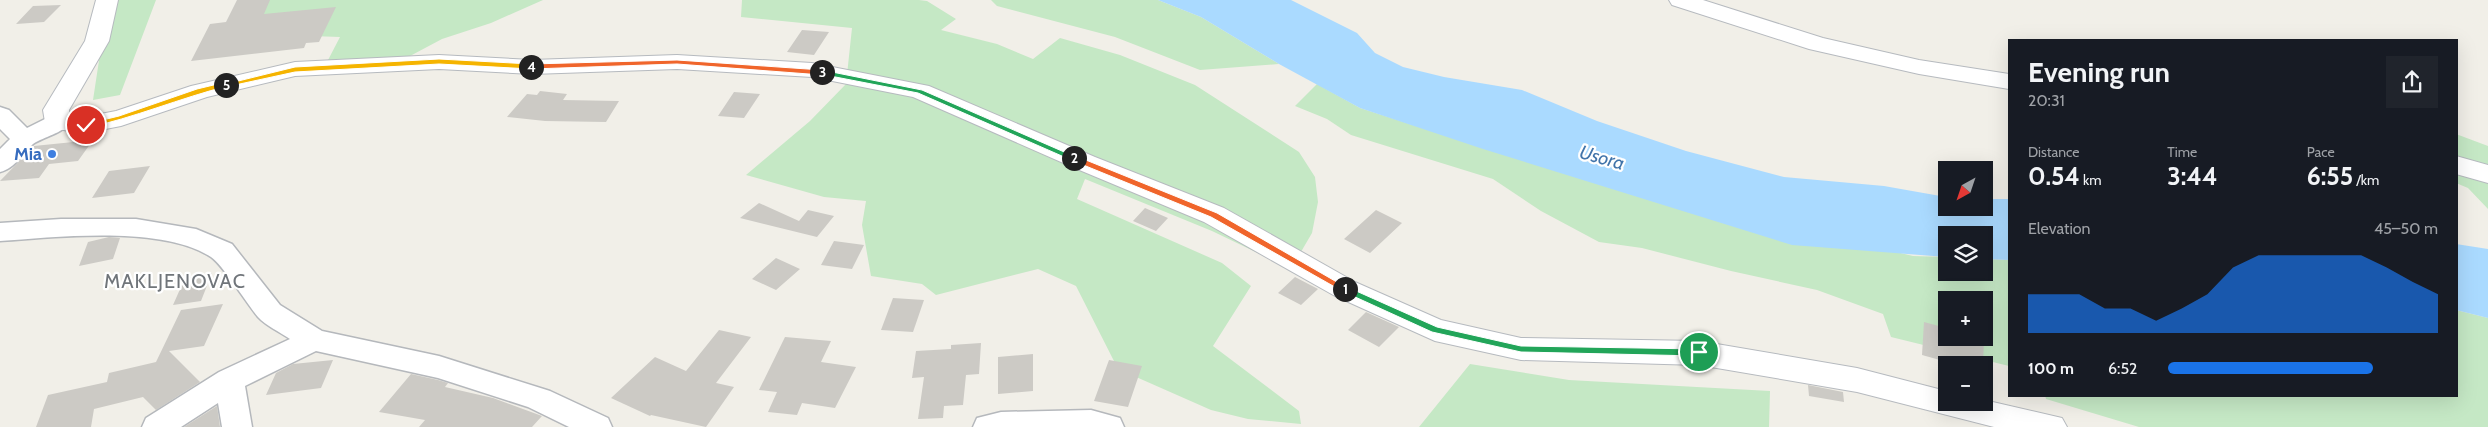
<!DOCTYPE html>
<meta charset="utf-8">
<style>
:root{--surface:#171b24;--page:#20242c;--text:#f1f3f6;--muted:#9ea1a6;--accent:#1a73e8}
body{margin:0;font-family:Cabin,sans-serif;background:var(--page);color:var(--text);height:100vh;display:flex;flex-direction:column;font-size:19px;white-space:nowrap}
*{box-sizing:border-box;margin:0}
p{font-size:16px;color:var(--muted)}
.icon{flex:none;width:28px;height:28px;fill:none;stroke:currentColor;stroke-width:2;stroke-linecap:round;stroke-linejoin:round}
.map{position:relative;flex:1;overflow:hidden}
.sheet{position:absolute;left:2008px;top:39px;width:450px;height:358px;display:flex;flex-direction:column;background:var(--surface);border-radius:0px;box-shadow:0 5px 20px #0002}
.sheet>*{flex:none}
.needle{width:32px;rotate:220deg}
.fabs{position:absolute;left:1938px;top:161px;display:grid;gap:10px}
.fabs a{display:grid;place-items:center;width:55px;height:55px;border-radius:0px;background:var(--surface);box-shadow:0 5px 20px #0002;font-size:25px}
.pin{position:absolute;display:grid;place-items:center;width:42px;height:42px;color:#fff;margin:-21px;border:2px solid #fff;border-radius:50%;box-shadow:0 1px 5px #0007}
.km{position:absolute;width:25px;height:25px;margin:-12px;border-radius:50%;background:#222;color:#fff;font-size:14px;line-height:25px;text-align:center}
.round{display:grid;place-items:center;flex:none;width:52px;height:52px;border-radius:0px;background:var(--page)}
.head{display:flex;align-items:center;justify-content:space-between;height:85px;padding:0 20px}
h1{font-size:28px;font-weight:700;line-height:38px}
.stats{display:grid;grid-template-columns:repeat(3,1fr);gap:8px;height:85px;padding:5px 20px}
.stats div{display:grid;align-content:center}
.stats b{font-size:25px;font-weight:700}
.stats small{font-size:14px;font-weight:400}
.stats p{font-size:14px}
.chart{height:140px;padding:10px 20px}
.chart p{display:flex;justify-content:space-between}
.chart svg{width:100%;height:90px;margin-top:5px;fill:var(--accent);opacity:.7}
ul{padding:0 20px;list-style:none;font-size:16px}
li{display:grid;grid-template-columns:80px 60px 1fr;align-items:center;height:38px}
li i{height:12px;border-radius:6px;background:var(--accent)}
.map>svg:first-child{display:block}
.green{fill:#c5e8c5;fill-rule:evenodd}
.water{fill:#aadaff}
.building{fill:#cccac5}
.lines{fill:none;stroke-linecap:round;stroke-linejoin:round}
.street-casing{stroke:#b5b8bc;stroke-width:3}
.secondary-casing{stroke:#b6babf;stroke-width:2}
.street{fill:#fff;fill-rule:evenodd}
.secondary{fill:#fff;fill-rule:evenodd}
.split-1{fill:#22a559;stroke:#fff}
.split-2{fill:#f0652b;stroke:#fff}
.split-3{fill:#22a559;stroke:#fff}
.split-4{fill:#f0652b;stroke:#fff}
.split-5{fill:#f5b400;stroke:#fff}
.split-6{fill:#f5b400;stroke:#fff}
.shop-dot{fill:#3f7fe0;stroke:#fff;stroke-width:2}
.labels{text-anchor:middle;stroke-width:4.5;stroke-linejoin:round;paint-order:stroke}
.shop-label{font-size:18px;font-weight:bold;fill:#366cbe;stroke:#fff;text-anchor:end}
.water-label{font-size:19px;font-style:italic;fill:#4174aa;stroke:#fff}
.quarter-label{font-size:20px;letter-spacing:1px;fill:#70757a;stroke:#fff}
</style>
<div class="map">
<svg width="2488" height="427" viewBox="0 0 2488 427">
<rect width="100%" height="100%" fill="#f1efe8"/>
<path class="green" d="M 114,0 L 156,0 L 120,95 L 93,100 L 100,54 Z
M 255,0 L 543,0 L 491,23 L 442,39 L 395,64 L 327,62 L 340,37 L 311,36 L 252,23 Z
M 742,0 L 919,0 L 927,1 L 956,19 L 941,30 L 997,44 L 1033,59 L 1060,38 L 1120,55 L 1195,85 L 1299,152 L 1315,177 L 1318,202 L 1312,233 L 1291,269 L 1212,231 L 1085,179 L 1077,199 L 1222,263 L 1251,286 L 1213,346 L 1299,411 L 1301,424 L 1248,419 L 1211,410 L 1118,369 L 1076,286 L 1038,269 L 936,295 L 922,284 L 871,276 L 862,225 L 866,201 L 824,197 L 746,175 L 810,121 L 846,84 L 852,28 L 741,17 Z
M 991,0 L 1158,0 L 1201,17 L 1279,64 L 1200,70 L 1115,37 L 997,6 Z
M 1317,84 L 1360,108 L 1564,173 L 1913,256 L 1946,257 L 1946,272 L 1984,272 L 1984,259 L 2009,260 L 2009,366 L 1891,337 L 1883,314 L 1817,290 L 1731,271 L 1642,248 L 1599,242 L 1541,211 L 1493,179 L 1351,135 L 1327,119 L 1295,106 ZM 1946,300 L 1984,300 L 1984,338 L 1946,338 Z
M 2456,134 L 2488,146 L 2488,209 L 2468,188 L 2456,183 Z
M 2456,310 L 2488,318 L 2488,427 L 2139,427 L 2046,399 L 2045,395 L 2456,395 Z
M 1470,364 L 1569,380 L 1770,391 L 1769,427 L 1419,427 Z"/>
<path class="water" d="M 1158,0 L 1291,0 L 1357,33 L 1375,53 L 1403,67 L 1444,77 L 1522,90 L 1597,121 L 1686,151 L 1784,177 L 1884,186 L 1946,197 L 1946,208 L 1984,208 L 1984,199 L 2009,199 L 2009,260 L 1984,259 L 1984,235 L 1946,235 L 1946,257 L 1792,245 L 1483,149 L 1360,108 L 1279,64 L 1201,17 Z
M 2456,244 L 2488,249 L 2488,318 L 2456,310 Z"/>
<path class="building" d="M 237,0 L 270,0 L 264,14 L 336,7 L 319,42 L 306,43 L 304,48 L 191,61 L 210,24 L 226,22 Z
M 61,5 L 44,22 L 16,24 L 33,6 Z
M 802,30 L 829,32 L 814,55 L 787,52 Z
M 540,91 L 567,94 L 563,100 L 619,101 L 606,122 L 545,121 L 507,117 L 527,94 L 537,95 Z
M 734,92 L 760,94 L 744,118 L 718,116 Z
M 93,140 L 78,161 L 49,164 L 39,178 L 0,181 L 34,146 Z
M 150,166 L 134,193 L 92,198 L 109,171 Z
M 759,203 L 799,221 L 808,210 L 834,216 L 817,237 L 740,218 Z
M 1145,208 L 1168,218 L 1156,231 L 1133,221 Z
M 1376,210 L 1402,223 L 1370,253 L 1344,239 Z
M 109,237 L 120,238 L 113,259 L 79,266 L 88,242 Z
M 834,241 L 864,245 L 852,269 L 821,265 Z
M 776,258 L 800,269 L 776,290 L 752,279 Z
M 212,273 L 201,301 L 173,305 L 185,278 Z
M 1295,277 L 1318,289 L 1301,305 L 1278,293 Z
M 893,298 L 924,300 L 913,332 L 881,330 Z
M 223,304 L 204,346 L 169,351 L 200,382 L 156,410 L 143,397 L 94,409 L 91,427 L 36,427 L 48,395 L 107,382 L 109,373 L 156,362 L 181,310 Z
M 1366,312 L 1399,327 L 1379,347 L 1348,330 Z
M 1924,322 L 1946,328 L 1946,338 L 1984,338 L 1983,365 L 1958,365 L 1922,355 Z
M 719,330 L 751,337 L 716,383 L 734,387 L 706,427 L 651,415 L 650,416 L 611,398 L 655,357 L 686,371 Z
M 785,337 L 831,341 L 821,362 L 856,367 L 835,408 L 802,403 L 797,415 L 768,412 L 777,392 L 759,390 Z
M 981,343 L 979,374 L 966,375 L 963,405 L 944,406 L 943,418 L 918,419 L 924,377 L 912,378 L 916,351 L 951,349 L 951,345 Z
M 1033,354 L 1033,391 L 998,394 L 998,357 Z
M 333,360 L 321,388 L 266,395 L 276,373 L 293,364 Z
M 1109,360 L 1142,366 L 1128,407 L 1094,401 Z
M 411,374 L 438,380 L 448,383 L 445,387 L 493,398 L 542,416 L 532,427 L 419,427 L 425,420 L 379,412 Z
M 1808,385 L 1843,392 L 1844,402 L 1809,396 Z
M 217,406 L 220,427 L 184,427 Z"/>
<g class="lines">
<g class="street-casing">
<path id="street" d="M 0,107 L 9,110 L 27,128 L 49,117 L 58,114 L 67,117 L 70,122 C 62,134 45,136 33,144 C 21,154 16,168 0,172 L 0,149 L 10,139 L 0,129 Z
M 61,219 L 136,219 L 196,229 L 232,244 L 280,305 L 322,331 L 439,356 L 550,391 L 608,418 L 612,427 L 569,427 L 528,407 L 438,378 L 316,351 L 245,386 L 252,427 L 222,427 L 218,403 L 181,427 L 142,427 L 146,418 L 219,372 L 290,339 C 280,332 266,326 258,317 C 247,304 223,265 211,257 C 162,225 57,237 0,241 L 0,223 Z
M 1091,410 L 1120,418 L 1124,427 L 973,427 L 977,418 L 1001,412 Z"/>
</g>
<g class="secondary-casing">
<path id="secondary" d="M 96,0 L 118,0 L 109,41 L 69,110 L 70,115 L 85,117 L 116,111 L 191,86 L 295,62 L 439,55 L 532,60 L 677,55 L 812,63 L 929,86 L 1095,157 L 1224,208 L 1355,282 L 1441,320 L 1521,338 L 1699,341 L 1857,368 L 1946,391 L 1946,402 L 1984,402 L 1984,400 L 2062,418 L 2067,427 L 1994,427 L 1857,392 L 1699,365 L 1521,360 L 1435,341 L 1335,296 L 1204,222 L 1077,169 L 913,97 L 812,77 L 677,69 L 532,74 L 439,69 L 295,76 L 207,97 L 121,126 L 85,133 L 49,128 L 45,122 L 43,110 L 85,41 Z
M 1669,0 L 1703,0 L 1823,38 L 1919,60 L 2009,74 L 2009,89 L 1919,74 L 1809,49 L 1672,5 Z
M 2456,156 L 2488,165 L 2488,183 L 2456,174 Z"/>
</g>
<use href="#street" class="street"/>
<use href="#secondary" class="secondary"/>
</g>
<path class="split-1" d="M 1345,286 L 1437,327 L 1521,346 L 1699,349 L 1704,352 L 1699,356 L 1521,352 L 1432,332 L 1342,291 L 1342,287 Z"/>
<path class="split-2" d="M 1071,156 L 1076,156 L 1217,213 L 1349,289 L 1342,291 L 1211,217 L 1071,160 Z"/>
<path class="split-3" d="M 822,70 L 922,90 L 1078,158 L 1071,160 L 918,93 L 820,74 Z"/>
<path class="split-4" d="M 677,60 L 822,70 L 826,72 L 822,75 L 677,64 L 531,69 L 527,67 L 531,64 Z"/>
<path class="split-5" d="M 439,59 L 531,64 L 534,67 L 531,69 L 439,64 L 295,72 L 226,87 L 222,85 L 295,67 Z"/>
<path class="split-6" d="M 226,82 L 228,83 L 228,86 C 180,98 134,118 86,128 L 82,125 L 119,116 L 197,89 Z"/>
<circle class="shop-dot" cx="52" cy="154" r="5"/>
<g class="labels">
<g class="shop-label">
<text x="42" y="160">Mia</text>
</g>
<g class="water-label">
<text transform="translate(1602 157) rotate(16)" y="7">Usora</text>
</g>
<g class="quarter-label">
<text x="175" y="288">MAKLJENOVAC</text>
</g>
</g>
</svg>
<div class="fabs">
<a><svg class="needle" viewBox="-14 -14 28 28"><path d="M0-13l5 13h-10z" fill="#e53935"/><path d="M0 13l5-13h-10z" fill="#9ea1a6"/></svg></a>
<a><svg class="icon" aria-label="layers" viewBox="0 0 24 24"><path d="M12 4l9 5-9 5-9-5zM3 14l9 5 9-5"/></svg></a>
<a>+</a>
<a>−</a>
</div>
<div class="pin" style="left:1699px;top:352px;background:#1e9e55"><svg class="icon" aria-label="arrive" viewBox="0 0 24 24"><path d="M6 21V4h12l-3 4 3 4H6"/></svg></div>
<div class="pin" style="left:86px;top:125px;background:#d93025"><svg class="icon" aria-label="check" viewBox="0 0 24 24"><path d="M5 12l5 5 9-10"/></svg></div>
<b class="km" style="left:1345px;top:289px">1</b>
<b class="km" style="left:1074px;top:158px">2</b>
<b class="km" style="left:822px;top:72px">3</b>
<b class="km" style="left:531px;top:67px">4</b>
<b class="km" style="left:226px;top:85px">5</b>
<section class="sheet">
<div class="head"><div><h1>Evening run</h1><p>20:31</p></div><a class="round"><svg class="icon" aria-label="share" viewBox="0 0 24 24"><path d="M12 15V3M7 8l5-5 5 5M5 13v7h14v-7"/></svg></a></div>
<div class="stats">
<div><p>Distance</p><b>0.54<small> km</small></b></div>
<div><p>Time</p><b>3:44</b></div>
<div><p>Pace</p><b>6:55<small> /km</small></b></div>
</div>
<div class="chart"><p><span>Elevation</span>45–50 m</p>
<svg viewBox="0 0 160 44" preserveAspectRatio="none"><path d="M0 44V25L10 25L20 25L30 32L40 32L50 38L60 32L70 25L80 12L90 6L100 6L110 6L120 6L130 6L140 12L150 19L160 25V44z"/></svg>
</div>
<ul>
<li><b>100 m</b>6:52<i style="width:76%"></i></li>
</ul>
</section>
</div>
